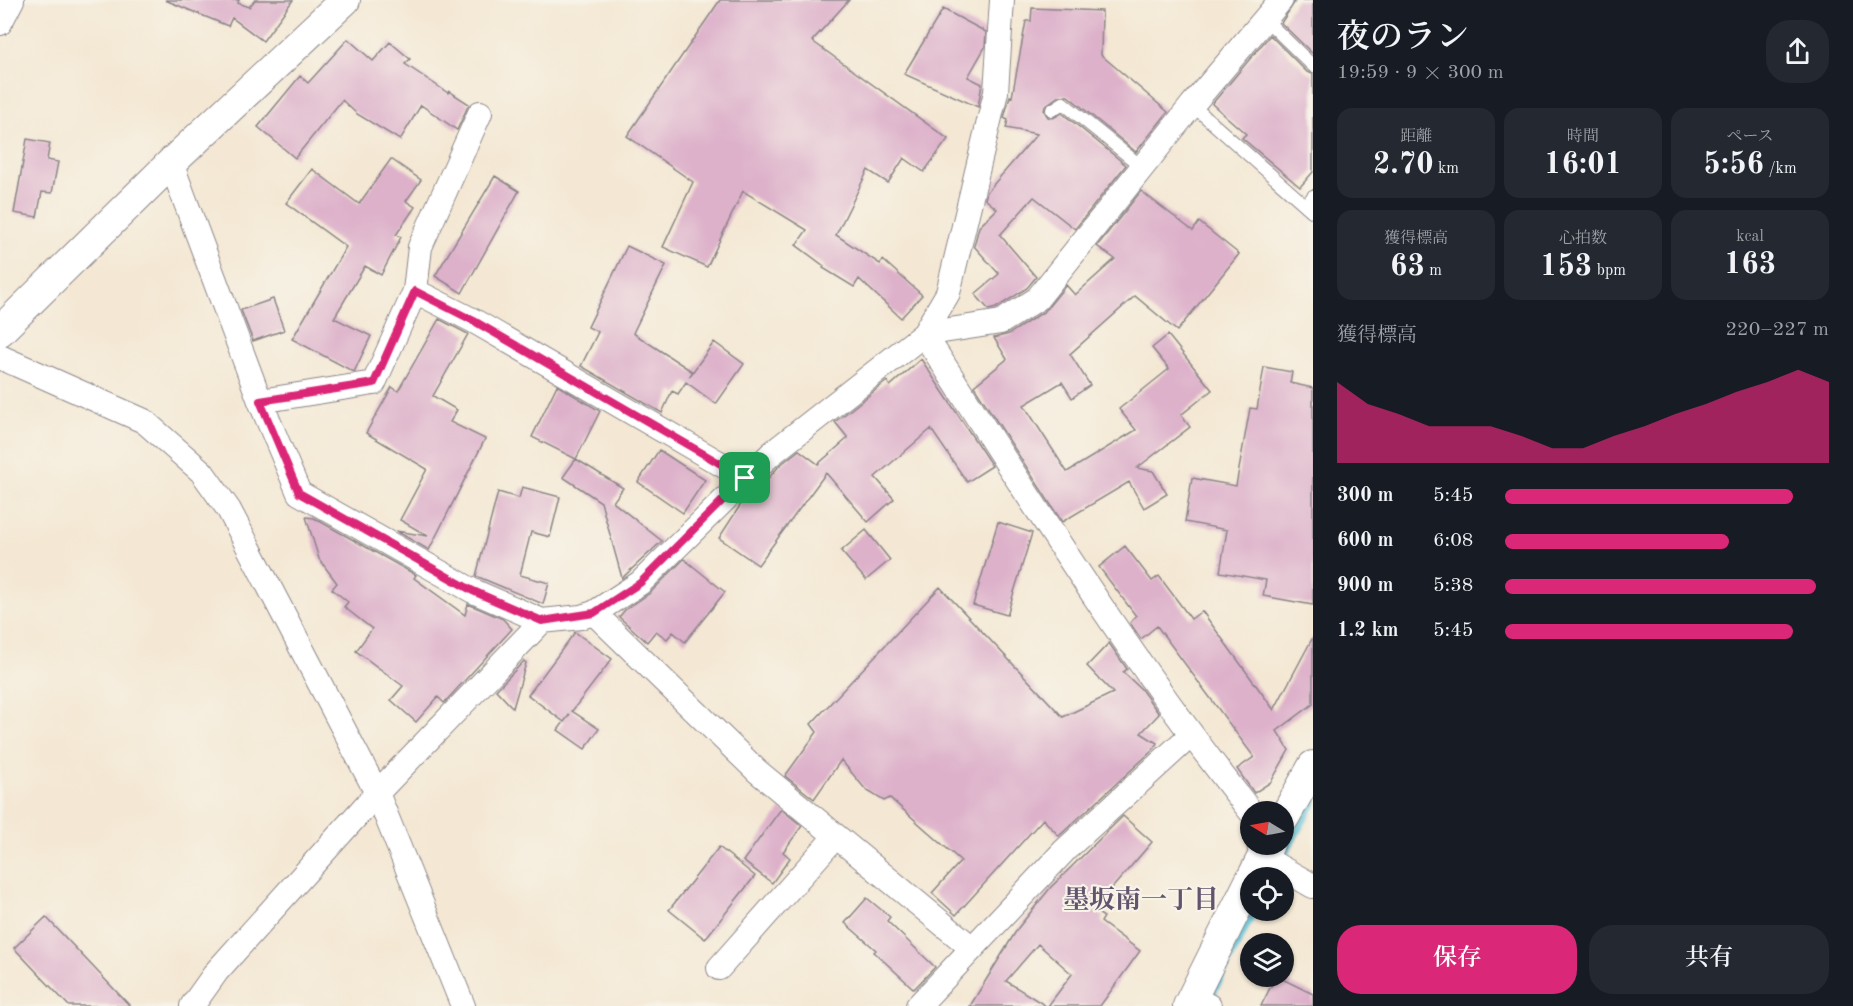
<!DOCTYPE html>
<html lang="ja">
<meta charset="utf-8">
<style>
:root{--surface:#171b24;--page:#242831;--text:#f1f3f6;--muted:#9ea1a6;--accent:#db2777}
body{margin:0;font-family:"Old Standard TT","Noto Serif JP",serif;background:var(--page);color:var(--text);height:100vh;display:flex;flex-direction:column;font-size:22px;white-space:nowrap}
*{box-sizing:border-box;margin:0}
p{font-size:20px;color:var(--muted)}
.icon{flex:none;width:33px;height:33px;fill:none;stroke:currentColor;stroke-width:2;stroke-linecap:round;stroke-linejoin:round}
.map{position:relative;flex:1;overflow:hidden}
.details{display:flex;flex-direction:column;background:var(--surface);width:540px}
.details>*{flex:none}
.needle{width:39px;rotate:280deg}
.buttons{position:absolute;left:1240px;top:801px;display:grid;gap:12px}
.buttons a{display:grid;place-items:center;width:54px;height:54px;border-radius:50%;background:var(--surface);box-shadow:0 2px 4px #0004;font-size:30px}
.pin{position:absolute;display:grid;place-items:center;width:51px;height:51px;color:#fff;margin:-26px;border-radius:12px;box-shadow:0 3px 9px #0006}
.round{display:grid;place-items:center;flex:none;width:63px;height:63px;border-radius:24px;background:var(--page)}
.headline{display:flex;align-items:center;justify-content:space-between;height:102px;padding:0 24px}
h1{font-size:33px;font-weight:600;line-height:45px}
.figures{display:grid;grid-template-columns:repeat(3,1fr);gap:9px;height:102px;padding:6px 24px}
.figures div{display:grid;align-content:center;border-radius:15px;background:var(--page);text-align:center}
.figures b{font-size:30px;font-weight:600}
.figures small{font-size:16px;font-weight:400}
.figures p{font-size:16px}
.chart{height:168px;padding:12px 24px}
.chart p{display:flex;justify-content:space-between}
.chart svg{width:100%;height:108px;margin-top:6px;fill:var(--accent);opacity:.7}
.cta{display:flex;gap:12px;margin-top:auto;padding:12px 24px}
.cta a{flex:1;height:69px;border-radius:24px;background:var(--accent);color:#fff;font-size:24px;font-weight:600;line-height:69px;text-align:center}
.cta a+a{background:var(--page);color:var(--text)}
ul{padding:0 24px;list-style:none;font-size:20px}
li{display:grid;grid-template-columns:96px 72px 1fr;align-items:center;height:45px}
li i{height:15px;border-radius:8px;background:var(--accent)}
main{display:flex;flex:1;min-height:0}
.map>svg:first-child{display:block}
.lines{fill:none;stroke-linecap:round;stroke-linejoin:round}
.stream{stroke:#5bc2d9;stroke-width:8}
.building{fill:#ddb1ca}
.service-casing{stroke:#8b8588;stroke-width:14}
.minor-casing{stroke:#8b8588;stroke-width:26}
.tertiary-casing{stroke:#8b8588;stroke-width:32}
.service{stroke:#fff;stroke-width:12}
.minor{stroke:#fff;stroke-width:24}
.tertiary{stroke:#fff;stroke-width:30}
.route-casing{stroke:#fff;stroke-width:12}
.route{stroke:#db2777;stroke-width:8}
.labels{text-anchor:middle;stroke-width:4.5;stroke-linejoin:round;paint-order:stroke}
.neighbourhood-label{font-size:26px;font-weight:bold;fill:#63546d;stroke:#f7f3e8}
</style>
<main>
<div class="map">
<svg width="1313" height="1006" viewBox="0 0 1313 1006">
<rect width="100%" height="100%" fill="#f7f3e8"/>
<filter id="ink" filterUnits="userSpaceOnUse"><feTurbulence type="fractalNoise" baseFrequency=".0167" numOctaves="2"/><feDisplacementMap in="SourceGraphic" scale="12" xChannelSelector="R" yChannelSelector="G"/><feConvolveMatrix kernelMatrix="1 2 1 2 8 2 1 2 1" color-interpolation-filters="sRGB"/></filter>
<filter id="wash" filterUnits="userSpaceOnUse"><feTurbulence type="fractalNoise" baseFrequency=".008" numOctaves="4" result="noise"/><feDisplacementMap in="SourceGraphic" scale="24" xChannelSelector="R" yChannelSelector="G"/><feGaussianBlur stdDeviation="1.35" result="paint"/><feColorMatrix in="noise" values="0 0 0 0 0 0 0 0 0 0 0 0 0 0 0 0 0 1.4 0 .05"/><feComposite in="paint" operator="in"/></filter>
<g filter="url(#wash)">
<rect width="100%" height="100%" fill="#f4e8d4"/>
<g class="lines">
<path class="stream" d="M 1271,878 L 1313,802
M 1207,1004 L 1254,910"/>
</g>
<g id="blocks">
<path class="building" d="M 165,0 L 239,0 L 238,3 L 249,7 L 255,0 L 293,0 L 263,41 L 232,18 L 228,26 Z
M 720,0 L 849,0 L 812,41 L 948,139 L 924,172 L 904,158 L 888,183 L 868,170 L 836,235 L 880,264 L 883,260 L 922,295 L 901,318 L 859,279 L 854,287 L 823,268 L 824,266 L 796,245 L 807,230 L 743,191 L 707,267 L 663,247 L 693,182 L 627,136 Z
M 1296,0 L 1313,0 L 1313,54 L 1281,23 Z
M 1032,8 L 1102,11 L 1101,55 L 1168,112 L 1136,152 L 1068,96 L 1059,96 L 1045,106 L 1044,111 L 1048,117 L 1053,118 L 1062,113 L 1126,165 L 1075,229 L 1034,197 L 1000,235 L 1036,277 L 1027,288 L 996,308 L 989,310 L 975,294 L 999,274 L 974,246 L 979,227 L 997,209 L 985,199 L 987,192 L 1037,134 L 1006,128 L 1008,120 L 1004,118 L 1010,96 L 1012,97 L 1026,21 L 1031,21 Z
M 943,9 L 986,32 L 985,47 L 968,77 L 982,84 L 978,107 L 904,74 Z
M 1270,35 L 1307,72 L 1313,74 L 1313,172 L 1300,187 L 1242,138 L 1246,134 L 1212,104 Z
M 348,39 L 373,61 L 390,42 L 410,59 L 405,64 L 448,93 L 449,91 L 469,104 L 457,130 L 421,105 L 400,140 L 357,114 L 342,100 L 295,158 L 258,127 L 300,76 L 308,83 Z
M 27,139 L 50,143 L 47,160 L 58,162 L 52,193 L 42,192 L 37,217 L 14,213 Z
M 391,159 L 421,180 L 406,201 L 415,207 L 396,235 L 401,237 L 381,275 L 365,266 L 334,318 L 371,336 L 354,372 L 292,339 L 346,247 L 286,203 L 312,169 L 359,204 Z
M 495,176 L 519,191 L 462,293 L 435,276 Z
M 1141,191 L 1193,231 L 1199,222 L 1239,254 L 1177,331 L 1135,296 L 1070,354 L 1090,385 L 1072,398 L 1062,382 L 1024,405 L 1067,472 L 1136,430 L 1119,409 L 1169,369 L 1152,348 L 1168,335 L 1212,390 L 1181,415 L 1190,427 L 1137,468 L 1153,471 L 1167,494 L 1144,508 L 1129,482 L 1062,522 L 974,386 L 1007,359 L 994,338 L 1009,334 L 1045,311 L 1066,285 L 1075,295 L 1115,259 L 1097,246 Z
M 627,246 L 666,265 L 633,333 L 693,372 L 689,377 L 714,342 L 744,364 L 716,404 L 686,382 L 678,394 L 672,391 L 662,413 L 581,366 L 598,332 L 588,327 Z
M 273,299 L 284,330 L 253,341 L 241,310 Z
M 439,319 L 468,334 L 433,396 L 457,410 L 450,422 L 485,439 L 429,550 L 396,531 L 428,536 L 400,520 L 427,469 L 366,433 L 392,387 L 398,391 Z
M 921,359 L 992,466 L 967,482 L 931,429 L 875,477 L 894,499 L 868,522 L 826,473 L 758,565 L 719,538 L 743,501 L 747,503 L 780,465 L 799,450 L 818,464 L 848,438 L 835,422 L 887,381 L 890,386 Z
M 1264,367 L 1292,372 L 1290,383 L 1313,388 L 1313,605 L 1263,596 L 1266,580 L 1220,572 L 1227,530 L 1185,522 L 1192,478 L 1236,486 L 1250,408 L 1257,409 Z
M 557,385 L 600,411 L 576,459 L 532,437 Z
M 659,450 L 705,480 L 683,513 L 638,482 Z
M 576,459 L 623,488 L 613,502 L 662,541 L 622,578 L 601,502 L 563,477 Z
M 522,487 L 560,497 L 550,537 L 531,532 L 520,575 L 549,583 L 543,604 L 476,576 L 498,492 L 519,498 Z
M 306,517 L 314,518 L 416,575 L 414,578 L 465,615 L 468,604 L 503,619 L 512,629 L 444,703 L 438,697 L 416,722 L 391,700 L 403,686 L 356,651 L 372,629 L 344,607 L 348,602 L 332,589 L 337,583 L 319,559 Z
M 998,522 L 1032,533 L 1007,615 L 973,605 Z
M 866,530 L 890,560 L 866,580 L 841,551 Z
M 1125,546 L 1152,581 L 1159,576 L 1191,619 L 1202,611 L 1274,710 L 1313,637 L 1313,704 L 1277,731 L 1289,750 L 1271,782 L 1254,793 L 1237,769 L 1254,757 L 1157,626 L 1141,639 L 1130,623 L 1136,616 L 1099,567 Z
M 684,559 L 725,592 L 685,642 L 673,632 L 667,639 L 656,631 L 647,642 L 619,617 L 625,610 L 650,593 Z
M 940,587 L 1063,717 L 1113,693 L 1087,666 L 1109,643 L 1127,669 L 1123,672 L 1141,689 L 1159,714 L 1141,733 L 1157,743 L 1153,750 L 1059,836 L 1043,819 L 956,915 L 932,893 L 961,861 L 890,798 L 884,801 L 866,790 L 841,760 L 814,799 L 785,776 L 817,732 L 811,724 Z
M 575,632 L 612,659 L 572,711 L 599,729 L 585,749 L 558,730 L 570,714 L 564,722 L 528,695 Z
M 524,661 L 526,663 L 513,708 L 496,690 Z
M 781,809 L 802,826 L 783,852 L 790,858 L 772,883 L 743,861 Z
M 1123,816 L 1152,842 L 1093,910 L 1104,917 L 1101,922 L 1140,951 L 1100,1006 L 1048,1006 L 1072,974 L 1038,944 L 1006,981 L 1046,1006 L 970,1006 L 1018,928 L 1051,887 Z
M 719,847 L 755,876 L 705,939 L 669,910 Z
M 867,898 L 890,917 L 887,921 L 935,967 L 914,989 L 874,952 L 876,950 L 845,923 Z
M 46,917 L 130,1006 L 69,1006 L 14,948 Z
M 1276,976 L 1313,994 L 1313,1006 L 1261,1006 Z"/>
</g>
</g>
<g filter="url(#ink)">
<use href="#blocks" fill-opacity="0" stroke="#8b8588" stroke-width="1.5"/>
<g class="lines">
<g class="service-casing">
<path id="service" d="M 1265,19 L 1313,66
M 1192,105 L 1313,212
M 1052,110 L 1063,103 L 1142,167
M 1306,206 L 1313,196"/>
</g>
<g class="minor-casing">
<path id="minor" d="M 0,23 L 12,0
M 171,163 L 260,401 L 299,493 L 473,591 L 542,621 L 581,617 L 594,613 L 640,583 L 771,454 L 924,334 L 948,293 L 996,92 L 1002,0
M 415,291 L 420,247 L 480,113
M 924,334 C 1029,497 1131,661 1251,812
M 924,334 L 1001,322 L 1037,299 L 1192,105 L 1281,0
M 0,357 L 144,421 L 202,472 L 229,510 L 377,793 L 463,1006
M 260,401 L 374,383 L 415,291 L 474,321 L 745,478
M 594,613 L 757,771 L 972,948
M 1259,844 L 1262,857 L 1313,886
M 719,968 L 836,836
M 1192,997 L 1209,1006
M 192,1006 L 217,971 L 377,793 L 542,621
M 918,1006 L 1065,850 L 1191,735"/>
</g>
<g class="tertiary-casing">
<path id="tertiary" d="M 0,331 L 171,163 L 345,0
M 1284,818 L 1313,766
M 1252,878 L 1269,844
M 1188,1006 L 1251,879"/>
</g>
<use href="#service" class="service"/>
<use href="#minor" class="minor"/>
<use href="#tertiary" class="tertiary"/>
</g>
</g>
<g class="lines" filter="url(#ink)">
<g class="route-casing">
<path id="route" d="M 415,291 L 474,321 L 745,478 L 640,583 L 594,613 L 542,621 L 473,591 L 299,493 L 260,401 L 374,383 Z"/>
</g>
<use href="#route" class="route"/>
</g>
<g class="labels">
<g class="neighbourhood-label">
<text x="1141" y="908">墨坂南一丁目</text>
</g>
</g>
</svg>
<div class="buttons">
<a><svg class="needle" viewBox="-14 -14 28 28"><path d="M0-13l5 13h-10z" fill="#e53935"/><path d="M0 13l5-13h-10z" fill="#9ea1a6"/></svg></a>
<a><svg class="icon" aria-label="locate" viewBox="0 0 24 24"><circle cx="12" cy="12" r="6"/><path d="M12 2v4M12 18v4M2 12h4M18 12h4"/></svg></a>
<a><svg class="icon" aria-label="layers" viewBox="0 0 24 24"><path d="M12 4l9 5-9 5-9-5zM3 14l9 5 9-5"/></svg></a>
</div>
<div class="pin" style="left:745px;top:478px;background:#1e9e55"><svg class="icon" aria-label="arrive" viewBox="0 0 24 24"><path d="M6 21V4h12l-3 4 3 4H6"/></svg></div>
</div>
<section class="details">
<div class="headline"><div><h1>夜のラン</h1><p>19:59 · 9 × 300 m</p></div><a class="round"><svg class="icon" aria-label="share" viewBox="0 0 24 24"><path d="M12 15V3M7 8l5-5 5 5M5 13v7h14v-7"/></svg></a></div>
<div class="figures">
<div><p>距離</p><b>2.70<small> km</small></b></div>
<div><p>時間</p><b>16:01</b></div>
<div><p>ペース</p><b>5:56<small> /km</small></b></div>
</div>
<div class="figures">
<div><p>獲得標高</p><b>63<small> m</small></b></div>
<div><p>心拍数</p><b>153<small> bpm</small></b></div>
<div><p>kcal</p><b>163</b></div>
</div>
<div class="chart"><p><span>獲得標高</span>220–227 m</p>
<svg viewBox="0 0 160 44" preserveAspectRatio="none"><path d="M0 44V11L10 20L20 24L30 29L40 29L50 29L60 33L70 38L80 38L90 33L100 29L110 24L120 20L130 15L140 11L150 6L160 11V44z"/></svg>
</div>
<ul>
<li><b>300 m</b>5:45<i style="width:89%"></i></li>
<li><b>600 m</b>6:08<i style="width:69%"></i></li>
<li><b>900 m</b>5:38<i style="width:96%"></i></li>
<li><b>1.2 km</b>5:45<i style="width:89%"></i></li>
</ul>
<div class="cta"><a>保存</a><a>共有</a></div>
</section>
</main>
